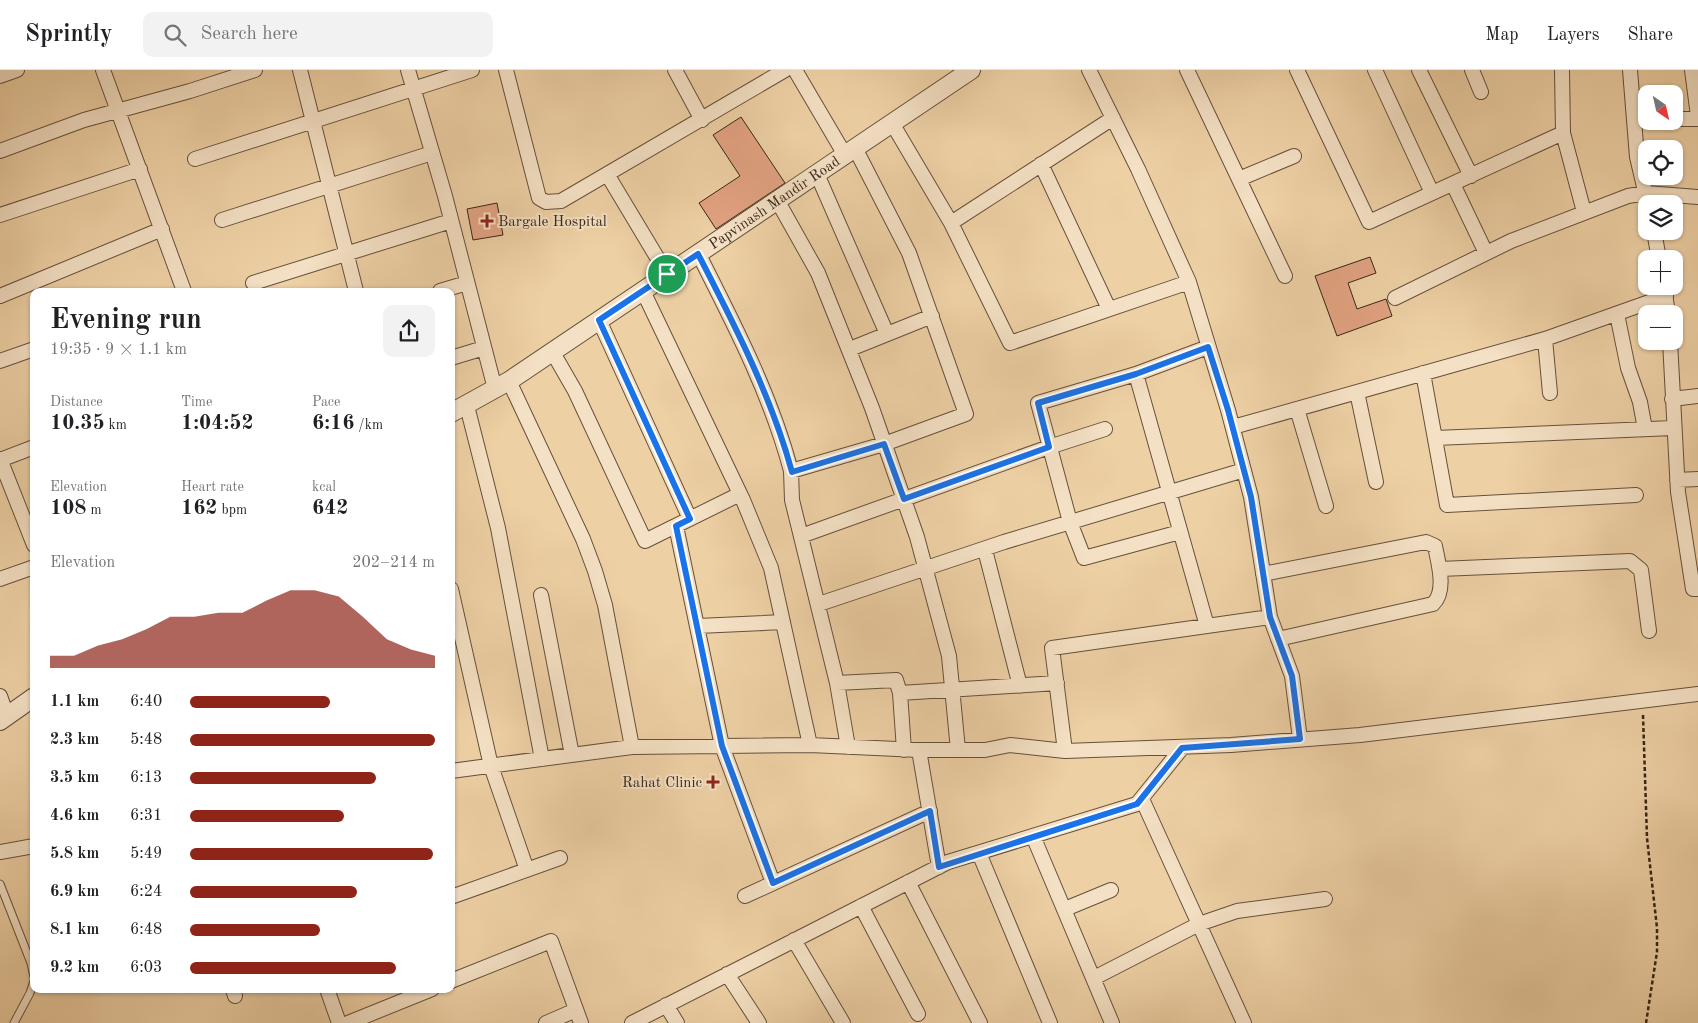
<!DOCTYPE html>
<meta charset="utf-8">
<style>
:root{--surface:#fff;--page:#f2f2f2;--text:#202124;--muted:#757577;--line:#e0e0e0;--accent:#8f2418}
body{margin:0;font-family:"Old Standard TT",serif;background:var(--page);color:var(--text);height:100vh;display:flex;flex-direction:column;font-size:19px;white-space:nowrap}
*{box-sizing:border-box;margin:0}
p{font-size:16px;color:var(--muted)}
.icon{flex:none;width:28px;height:28px;fill:none;stroke:currentColor;stroke-width:2;stroke-linecap:round;stroke-linejoin:round}
.map{position:relative;flex:1;overflow:hidden}
.details{position:absolute;left:30px;top:218px;width:425px;height:705px;display:flex;flex-direction:column;background:var(--surface);border-radius:10px;box-shadow:0 1px 4px #0004}
.details>*{flex:none}
.needle{width:32px;rotate:146deg}
.buttons{position:absolute;left:1638px;top:15px;display:grid;gap:10px}
.buttons a{display:grid;place-items:center;width:45px;height:45px;border-radius:10px;background:var(--surface);box-shadow:0 1px 4px #0004;font-size:25px}
.pin{position:absolute;display:grid;place-items:center;width:42px;height:42px;color:#fff;margin:-21px;border:2px solid #fff;border-radius:50%;box-shadow:0 1px 5px #0007}
.round{display:grid;place-items:center;flex:none;width:52px;height:52px;border-radius:10px;background:var(--page)}
.headline{display:flex;align-items:center;justify-content:space-between;height:85px;padding:0 20px}
h1{font-size:28px;font-weight:700;line-height:38px}
.metrics{display:grid;grid-template-columns:repeat(3,1fr);gap:8px;height:85px;padding:5px 20px}
.metrics div{display:grid;align-content:center}
.metrics b{font-size:21px;font-weight:700}
.metrics small{font-size:14px;font-weight:400}
.metrics p{font-size:14px}
.chart{height:140px;padding:10px 20px}
.chart p{display:flex;justify-content:space-between}
.chart svg{width:100%;height:90px;margin-top:5px;fill:var(--accent);opacity:.7}
ul{padding:0 20px;list-style:none;font-size:16px}
li{display:grid;grid-template-columns:80px 60px 1fr;align-items:center;height:38px}
li i{height:12px;border-radius:6px;background:var(--accent)}
header{display:flex;align-items:center;gap:30px;box-sizing:border-box;height:70px;padding:0 25px;background:var(--surface);border-bottom:1px solid var(--line)}
header strong{font-size:24px}
nav{display:flex;gap:28px;margin-inline-start:auto;font-size:18px}
.search{width:350px;height:45px;background:var(--page);display:flex;align-items:center;gap:12px;box-sizing:border-box;padding:0 18px;border-radius:10px;color:var(--muted);font-size:19px}
.map>svg:first-child{display:block}
.building{fill:#e2a281;stroke:#372518}
.lines{fill:none;stroke-linecap:round;stroke-linejoin:round}
.service-casing{stroke:#65503b;stroke-width:9}
.minor-casing{stroke:#65503b;stroke-width:16}
.tertiary-casing{stroke:#65503b;stroke-width:20}
.path{stroke:#372518;stroke-width:2.5;stroke-dasharray:4 2.5;stroke-linecap:butt}
.service{stroke:#f4e0c4;stroke-width:7}
.minor{stroke:#f4e0c4;stroke-width:14}
.tertiary{stroke:#f4e0c4;stroke-width:18}
.route-casing{stroke:#fff;stroke-width:10}
.route{stroke:#1a73e8;stroke-width:6}
.poi-dot{fill:#8f2418;stroke:#f4e0c4;stroke-width:2}
.labels{text-anchor:middle;stroke-width:4;stroke-linejoin:round;paint-order:stroke}
.street-label{font-size:15px;fill:#372518;stroke:#f4e0c4}
.poi-label{font-size:15px;fill:#372518;stroke:#f4e0c4;text-anchor:start}
</style>
<header>
<strong>Sprintly</strong>
<div class="search"><svg class="icon" aria-label="search" viewBox="0 0 24 24"><circle cx="10" cy="10" r="6"/><path d="M15 15l6 6"/></svg>Search here</div>
<nav><a>Map</a><a>Layers</a><a>Share</a></nav>
</header>
<div class="map">
<svg width="1698" height="953" viewBox="0 0 1698 953">
<rect width="100%" height="100%" fill="#eed0a5"/>
<filter id="stains"><feTurbulence type="fractalNoise" baseFrequency=".004" numOctaves="4"/><feColorMatrix values="0 0 0 0 .2 0 0 0 0 .09 0 0 0 0 .02 0 0 0 .5 -.17"/></filter>
<radialGradient id="worn" r=".72"><stop offset=".6" stop-color="#630" stop-opacity="0"/><stop offset="1" stop-color="#630" stop-opacity=".3"/></radialGradient>
<path class="building" d="M 741,47 L 785,113 L 716,159 L 699,133 L 740,106 L 713,65 Z
M 497,133 L 503,165 L 473,170 L 467,139 Z
M 1370,187 L 1376,203 L 1348,213 L 1357,239 L 1386,229 L 1392,246 L 1337,266 L 1315,206 Z"/>
<g class="lines">
<g class="service-casing">
<path id="service" d="M 0,814 L 31,893 L 34,907
M 14,953 L 30,923 L 34,911"/>
</g>
<g class="minor-casing">
<path id="minor" d="M 103,0 L 184,221
M 300,0 L 356,221
M 408,0 L 445,126 L 495,319
M 506,0 L 539,128 L 546,132 L 561,131 L 785,0
M 675,0 L 702,50
M 795,0 L 845,85
M 1089,0 L 1138,99 L 1189,212 L 1228,340 L 1251,427 L 1270,547 L 1292,606 L 1300,669
M 1187,0 L 1285,206
M 1297,0 L 1369,152 L 1563,63
M 1375,0 L 1432,123
M 1419,0 L 1471,106
M 1472,0 L 1481,22
M 1562,0 L 1563,63 L 1584,142
M 1630,0 L 1637,87 L 1648,134
M 1692,0 L 1698,46
M 0,6 L 17,0
M 1113,48 L 951,153 L 1010,273 L 1189,212
M 1674,49 L 1698,49
M 892,53 L 951,153
M 0,81 L 84,50 L 190,21 L 255,0
M 195,89 L 472,0
M 1041,94 L 1109,239
M 607,104 L 667,204
M 817,104 L 887,264
M 1239,109 L 1294,86
M 1453,114 L 1486,183
M 777,130 L 818,203 L 872,338 L 917,467 L 949,586 L 958,680
M 0,145 L 140,99
M 222,150 L 432,83
M 1654,161 L 1659,189
M 698,183 C 734,254 771,325 791,401 L 884,374 L 966,344 L 909,183 L 855,78
M 253,213 L 451,151
M 1664,216 L 1668,244
M 440,221 L 467,213
M 643,221 L 743,430 L 771,498 L 810,675
M 0,226 L 162,159
M 1395,228 L 1511,171 L 1628,126 L 1646,123 L 1698,127
M 1617,244 L 1628,298 L 1640,332 L 1645,359
M 599,250 L 690,449
M 1545,269 L 1550,323
M 1670,271 L 1678,422 L 1693,519 L 1698,519
M 850,279 L 932,246
M 552,281 L 575,321 L 645,471 L 740,424
M 451,288 L 484,278
M 0,291 L 34,279
M 1423,303 L 1447,435 L 1636,425
M 1136,304 L 1207,556
M 509,311 L 583,469 L 595,501 L 605,535 L 632,677
M 1357,322 L 1376,412
M 1672,329 L 1698,326
M 467,336 L 498,458 L 542,689
M 1297,339 L 1326,436
M 1233,357 L 1545,269 L 1666,226
M 1435,368 L 1673,358
M 0,389 L 34,475
M 0,390 L 34,377
M 791,401 L 792,430 L 837,613 L 848,677
M 1677,410 L 1698,409
M 676,456 L 722,676 L 773,813
M 1180,462 L 1084,488 L 1070,452 L 1038,333 L 1136,304 L 1208,277
M 801,466 L 1049,377 L 1105,359
M 985,480 L 1020,616
M 1440,499 L 1630,491 L 1641,500 L 1649,561
M 1263,504 L 1426,472 L 1435,476 C 1438,492 1447,521 1433,534 L 1278,569
M 0,509 L 34,497
M 451,519 L 491,696 L 527,800
M 541,525 L 572,685
M 819,534 L 1004,472 L 1244,400
M 698,556 L 783,552
M 837,613 L 896,610 L 900,623
M 0,626 L 7,646
M 904,680 L 900,623 L 1057,613
M 919,680 L 939,797
M 1065,681 L 1052,578 L 1270,547
M 451,701 L 632,677 L 810,675 L 919,680 L 985,680 L 1010,675 L 1065,681 L 1231,675 L 1360,665 L 1698,624
M 1142,729 L 1244,953
M 1033,766 L 1112,953
M 0,782 L 34,776
M 979,783 L 1050,953
M 908,812 L 980,953
M 745,826 L 930,741
M 451,827 L 560,788
M 861,836 L 918,944
M 1065,839 L 1111,820
M 794,870 L 843,953
M 727,904 L 759,953
M 1094,908 L 1199,854 L 1237,841 L 1325,829
M 451,911 L 551,871 L 581,953
M 233,919 L 235,926
M 327,919 L 339,953
M 666,935 L 677,953
M 348,953 L 432,919
M 546,953 L 576,940
M 632,953 L 948,792 L 1137,734 L 1182,678"/>
</g>
<g class="tertiary-casing">
<g id="tertiary">
<path id="s1" d="M 451,343 L 509,311 L 971,0"/>
<path d="M 0,651 L 34,627"/>
</g>
</g>
<path class="path" d="M 1643,645 L 1647,768 L 1657,858 L 1657,882 L 1646,953"/>
<use href="#service" class="service"/>
<use href="#minor" class="minor"/>
<use href="#tertiary" class="tertiary"/>
</g>
<g class="lines">
<g class="route-casing">
<path id="route" d="M 698,184 C 734,254 771,325 792,402 L 884,374 L 904,429 L 1049,377 L 1038,333 L 1136,304 L 1208,277 L 1228,340 L 1251,427 L 1270,547 L 1292,606 L 1300,669 L 1182,678 L 1137,734 L 939,797 L 930,741 L 773,813 L 722,676 L 676,456 L 690,449 L 599,250 Z"/>
</g>
<use href="#route" class="route"/>
</g>
<g class="poi-dot">
<path d="M484.5 143.5h5v5h5v5h-5v5h-5v-5h-5v-5h5z"/>
<path d="M710.5 704.5h5v5h5v5h-5v5h-5v-5h-5v-5h5z"/>
</g>
<g class="labels">
<g class="street-label">
<text dy="5" stroke="none"><textPath href="#s1" startOffset="386">Papvinash Mandir Road</textPath></text>
</g>
<g class="poi-label">
<text x="498" y="156">Bargale Hospital</text>
<text x="702" y="717" text-anchor="end">Rahat Clinic</text>
</g>
</g>
<rect width="100%" height="100%" filter="url(#stains)"/>
<rect width="100%" height="100%" fill="url(#worn)"/>
</svg>
<div class="buttons">
<a><svg class="needle" viewBox="-14 -14 28 28"><path d="M0-13l5 13h-10z" fill="#e53935"/><path d="M0 13l5-13h-10z" fill="#757577"/></svg></a>
<a><svg class="icon" aria-label="locate" viewBox="0 0 24 24"><circle cx="12" cy="12" r="6"/><path d="M12 2v4M12 18v4M2 12h4M18 12h4"/></svg></a>
<a><svg class="icon" aria-label="layers" viewBox="0 0 24 24"><path d="M12 4l9 5-9 5-9-5zM3 14l9 5 9-5"/></svg></a>
<a>+</a>
<a>−</a>
</div>
<div class="pin" style="left:667px;top:204px;background:#1e9e55"><svg class="icon" aria-label="arrive" viewBox="0 0 24 24"><path d="M6 21V4h12l-3 4 3 4H6"/></svg></div>
<section class="details">
<div class="headline"><div><h1>Evening run</h1><p>19:35 · 9 × 1.1 km</p></div><a class="round"><svg class="icon" aria-label="share" viewBox="0 0 24 24"><path d="M12 15V3M7 8l5-5 5 5M5 13v7h14v-7"/></svg></a></div>
<div class="metrics">
<div><p>Distance</p><b>10.35<small> km</small></b></div>
<div><p>Time</p><b>1:04:52</b></div>
<div><p>Pace</p><b>6:16<small> /km</small></b></div>
</div>
<div class="metrics">
<div><p>Elevation</p><b>108<small> m</small></b></div>
<div><p>Heart rate</p><b>162<small> bpm</small></b></div>
<div><p>kcal</p><b>642</b></div>
</div>
<div class="chart"><p><span>Elevation</span>202–214 m</p>
<svg viewBox="0 0 160 44" preserveAspectRatio="none"><path d="M0 44V38L10 38L20 33L30 30L40 25L50 19L60 19L70 17L80 17L90 11L100 6L110 6L120 9L130 19L140 30L150 35L160 38V44z"/></svg>
</div>
<ul>
<li><b>1.1 km</b>6:40<i style="width:57%"></i></li>
<li><b>2.3 km</b>5:48<i style="width:100%"></i></li>
<li><b>3.5 km</b>6:13<i style="width:76%"></i></li>
<li><b>4.6 km</b>6:31<i style="width:63%"></i></li>
<li><b>5.8 km</b>5:49<i style="width:99%"></i></li>
<li><b>6.9 km</b>6:24<i style="width:68%"></i></li>
<li><b>8.1 km</b>6:48<i style="width:53%"></i></li>
<li><b>9.2 km</b>6:03<i style="width:84%"></i></li>
</ul>
</section>
</div>
